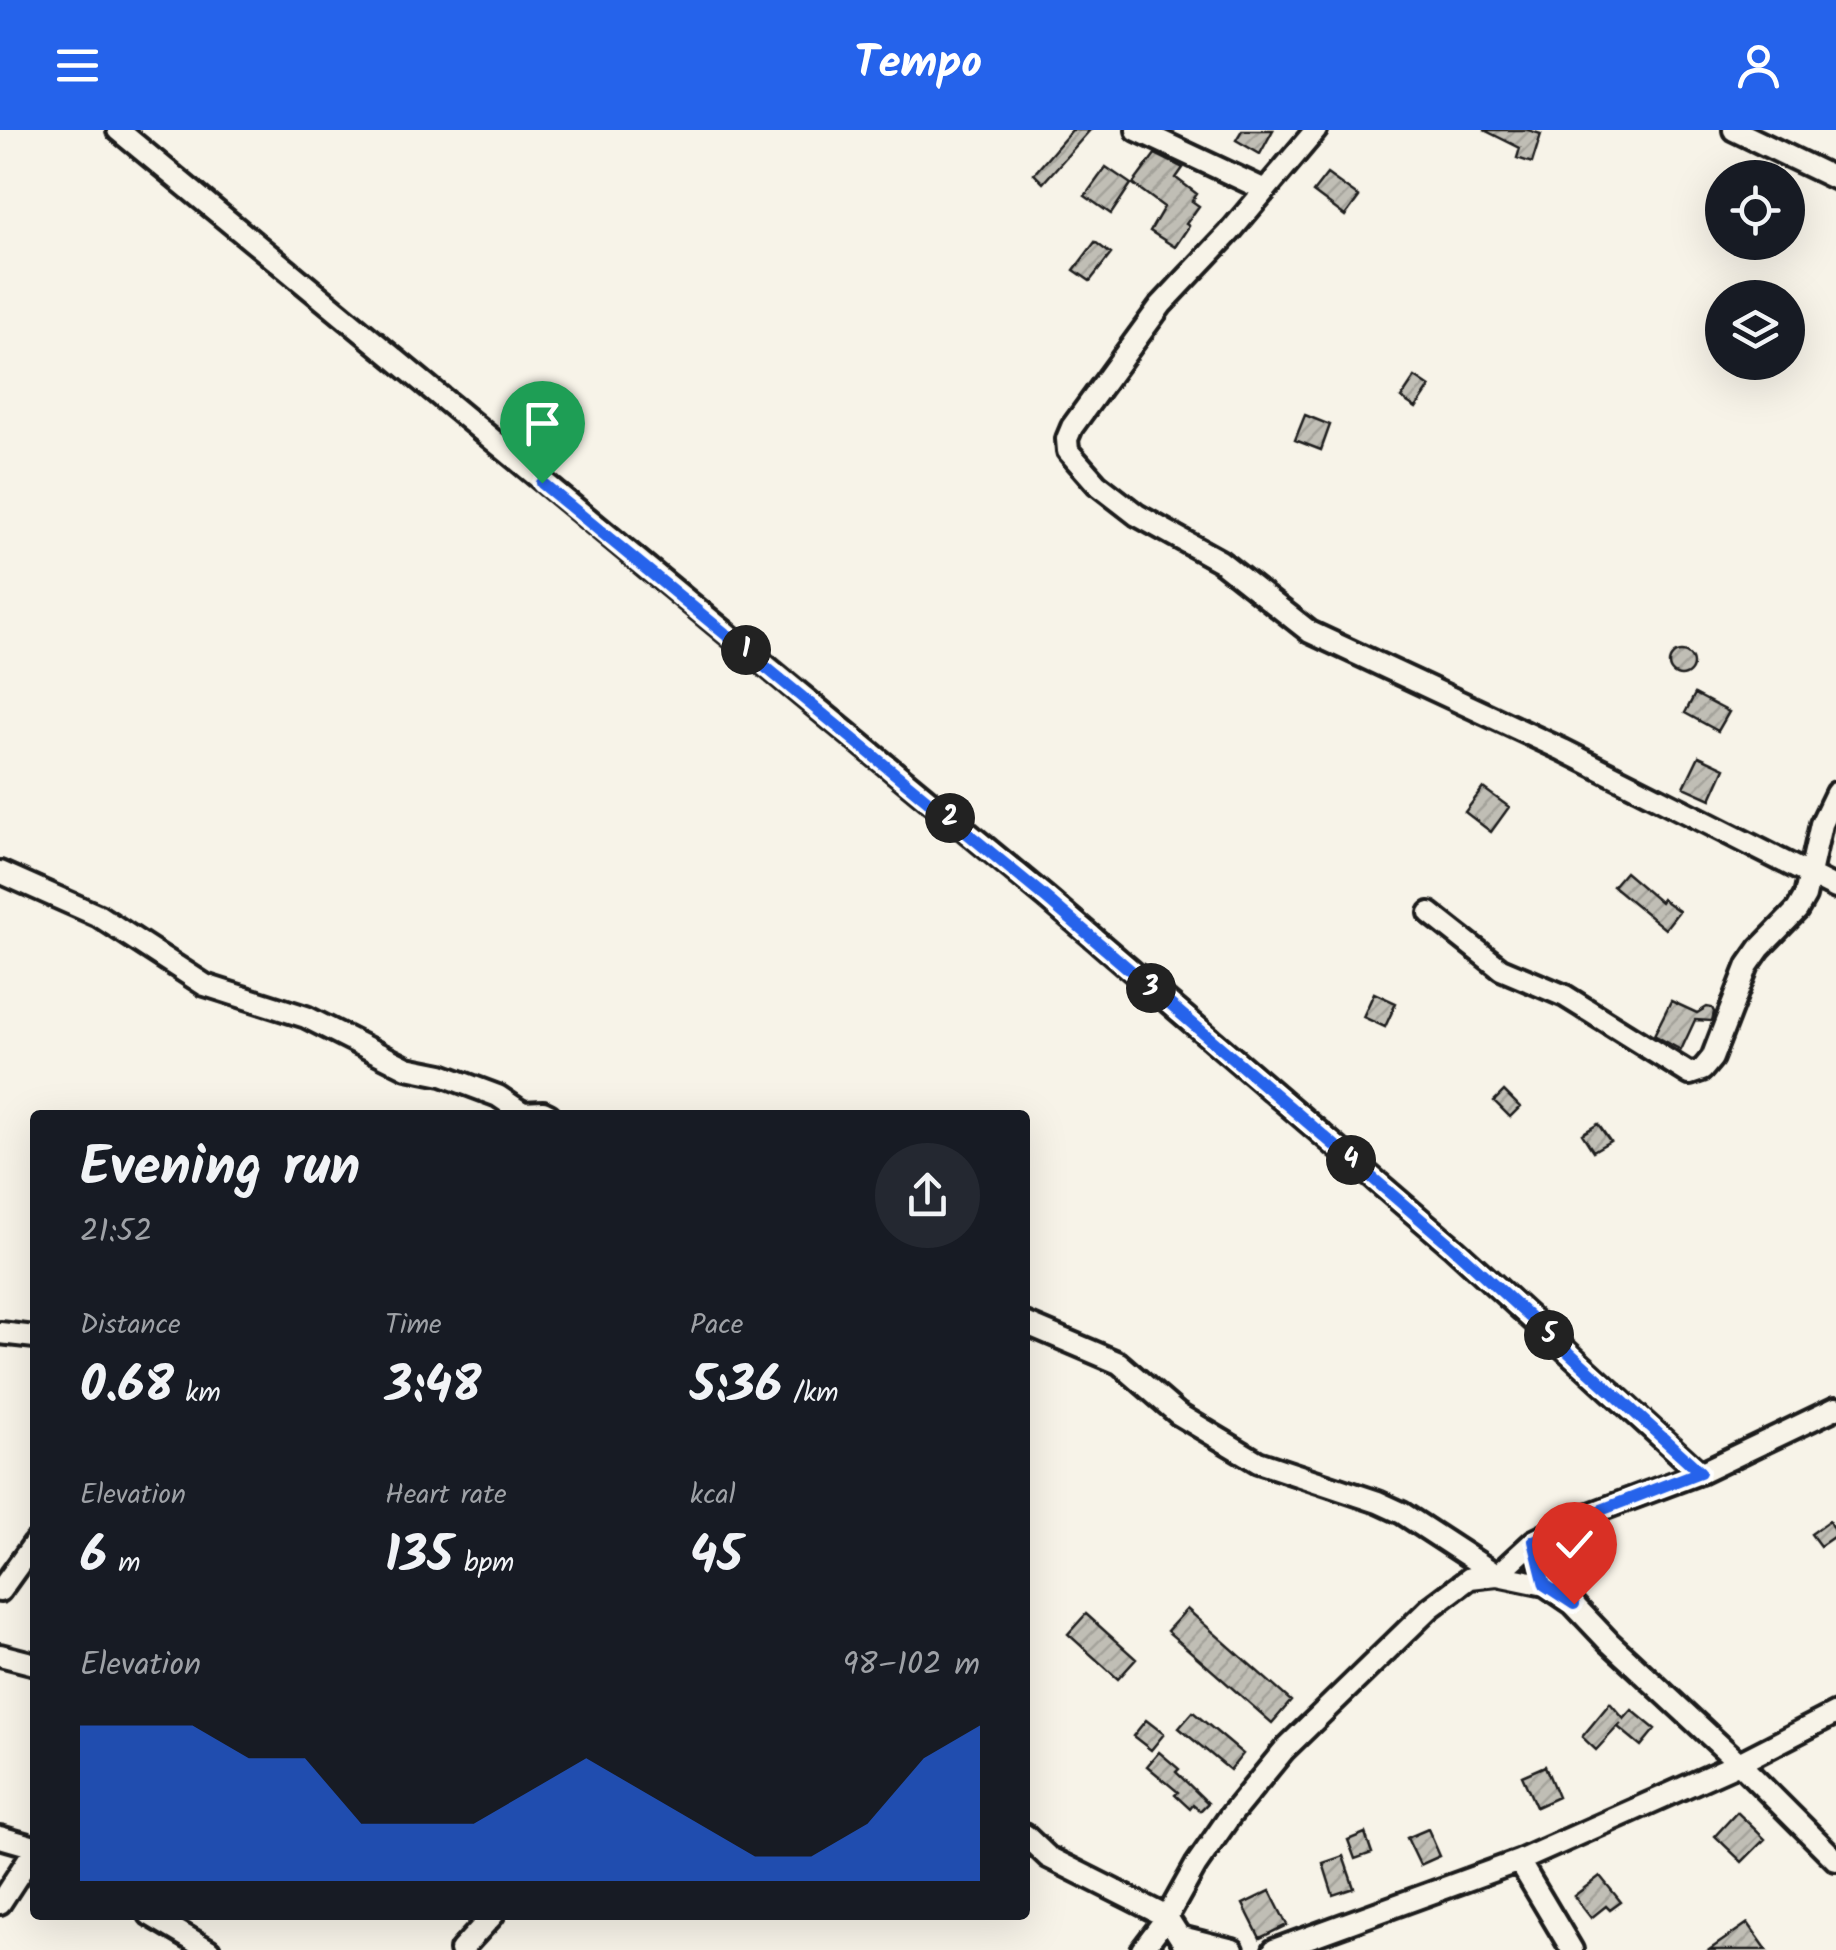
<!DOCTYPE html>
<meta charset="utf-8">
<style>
:root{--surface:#171b24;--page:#242831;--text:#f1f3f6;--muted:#9ea1a6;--accent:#2563eb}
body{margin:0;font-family:Kalam,sans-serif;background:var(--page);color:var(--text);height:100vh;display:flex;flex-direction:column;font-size:38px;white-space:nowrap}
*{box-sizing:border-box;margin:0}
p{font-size:32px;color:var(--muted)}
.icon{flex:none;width:55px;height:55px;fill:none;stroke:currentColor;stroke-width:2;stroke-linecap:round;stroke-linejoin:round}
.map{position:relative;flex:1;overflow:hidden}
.panel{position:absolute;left:30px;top:980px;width:1000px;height:810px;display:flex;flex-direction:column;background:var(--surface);border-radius:10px;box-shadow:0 10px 40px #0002}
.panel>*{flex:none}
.controls{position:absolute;left:1705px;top:30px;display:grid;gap:20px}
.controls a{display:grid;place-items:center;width:100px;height:100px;border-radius:50%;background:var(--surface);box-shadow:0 10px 40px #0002;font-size:50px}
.pin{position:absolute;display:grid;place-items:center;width:85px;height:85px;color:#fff;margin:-102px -42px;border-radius:50% 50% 50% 0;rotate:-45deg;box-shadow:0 0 10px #0007}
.pin .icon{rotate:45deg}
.km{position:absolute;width:50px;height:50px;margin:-25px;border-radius:50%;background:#222;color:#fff;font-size:28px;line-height:50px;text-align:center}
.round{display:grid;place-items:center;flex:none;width:105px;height:105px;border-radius:52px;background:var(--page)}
.head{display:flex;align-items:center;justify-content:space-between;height:170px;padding:0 50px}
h1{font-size:55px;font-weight:600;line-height:75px}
.figures{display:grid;grid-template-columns:repeat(3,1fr);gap:15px;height:170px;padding:10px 50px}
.figures div{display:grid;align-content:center}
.figures b{font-size:50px;font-weight:600}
.figures small{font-size:28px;font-weight:400}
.figures p{font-size:28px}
.chart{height:280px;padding:20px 50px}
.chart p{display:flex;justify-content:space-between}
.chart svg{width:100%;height:180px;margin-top:10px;fill:var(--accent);opacity:.7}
header{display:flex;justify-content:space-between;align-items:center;height:130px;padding:0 50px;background:var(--accent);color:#fff;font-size:45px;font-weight:600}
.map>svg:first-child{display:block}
.building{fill:url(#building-hatch);stroke:#1c1c1c;stroke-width:2.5}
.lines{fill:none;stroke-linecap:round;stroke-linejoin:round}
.street-casing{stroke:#1c1c1c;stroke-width:28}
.street{stroke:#f7f3e8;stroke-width:20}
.route-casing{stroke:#fff;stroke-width:20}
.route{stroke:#2563eb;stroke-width:12}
</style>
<header><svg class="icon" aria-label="menu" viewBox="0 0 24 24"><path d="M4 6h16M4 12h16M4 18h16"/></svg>Tempo<svg class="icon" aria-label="person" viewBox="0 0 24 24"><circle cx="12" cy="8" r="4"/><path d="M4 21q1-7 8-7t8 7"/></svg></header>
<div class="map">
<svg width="1836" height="1820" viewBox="0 0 1836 1820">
<defs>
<pattern id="building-hatch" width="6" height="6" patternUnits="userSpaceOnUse" patternTransform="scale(2.5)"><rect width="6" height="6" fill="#c0beb5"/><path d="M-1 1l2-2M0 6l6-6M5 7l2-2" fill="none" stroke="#a4a39b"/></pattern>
</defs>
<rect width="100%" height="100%" fill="#f7f3e8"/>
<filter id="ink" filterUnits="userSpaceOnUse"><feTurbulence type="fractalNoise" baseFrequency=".01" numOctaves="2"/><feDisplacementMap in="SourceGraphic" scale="20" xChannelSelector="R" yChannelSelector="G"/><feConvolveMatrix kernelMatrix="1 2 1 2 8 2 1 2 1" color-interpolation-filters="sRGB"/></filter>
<g filter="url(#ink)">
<path class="building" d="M 1072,0 L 1090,0 L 1043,53 L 1034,44 Z
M 1242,0 L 1273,0 L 1260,24 L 1236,10 Z
M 1484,0 L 1528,0 L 1541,4 L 1532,33 L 1517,28 L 1520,18 Z
M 1155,24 L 1183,38 L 1176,48 L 1197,64 L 1192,71 L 1199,76 L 1186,94 L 1189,96 L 1175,117 L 1150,101 L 1164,77 L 1133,54 Z
M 1106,37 L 1131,54 L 1111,84 L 1085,66 Z
M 1327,44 L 1359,67 L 1345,86 L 1313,62 Z
M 1095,112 L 1111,124 L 1090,151 L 1074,140 Z
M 1415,247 L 1430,257 L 1416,278 L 1401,268 Z
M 1305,285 L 1330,295 L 1321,320 L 1295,310 Z
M1669 534a12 12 0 1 1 24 0a12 12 0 1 1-24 0Z
M 1695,564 L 1729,582 L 1718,601 L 1685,583 Z
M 1699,626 L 1725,638 L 1711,669 L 1684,657 Z
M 1483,658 L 1509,677 L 1491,702 L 1465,682 Z
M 1625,742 L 1660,772 L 1662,769 L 1679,781 L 1665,799 L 1613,756 Z
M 1374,863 L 1396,873 L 1385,897 L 1363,887 Z
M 1671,871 L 1697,883 L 1707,877 L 1712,878 L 1714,882 L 1712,891 L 1695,890 L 1681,920 L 1654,905 Z
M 1504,961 L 1520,977 L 1510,987 L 1494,971 Z
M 1598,994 L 1610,1011 L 1593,1021 L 1582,1004 Z
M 1829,1391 L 1836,1405 L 1820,1416 L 1811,1404 Z
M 1187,1479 L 1291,1571 L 1272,1593 L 1167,1501 Z
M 1086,1484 L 1136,1529 L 1118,1549 L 1068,1504 Z
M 1610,1573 L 1624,1589 L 1632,1580 L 1655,1599 L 1641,1616 L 1618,1597 L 1621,1593 L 1596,1620 L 1582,1607 Z
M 1193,1582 L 1243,1624 L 1230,1640 L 1179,1598 Z
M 1146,1590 L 1164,1604 L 1151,1620 L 1133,1606 Z
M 1159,1622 L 1179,1639 L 1176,1642 L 1208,1673 L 1200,1681 L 1193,1675 L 1190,1679 L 1175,1665 L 1178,1662 L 1147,1636 Z
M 1545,1636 L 1558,1667 L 1536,1677 L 1522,1646 Z
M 1737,1682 L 1765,1709 L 1742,1732 L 1715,1706 Z
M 1428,1699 L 1440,1726 L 1420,1735 L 1407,1708 Z
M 1365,1703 L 1372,1723 L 1355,1729 L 1348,1710 Z
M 1343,1726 L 1354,1758 L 1333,1765 L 1323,1733 Z
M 1600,1746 L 1621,1772 L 1610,1780 L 1606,1776 L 1591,1788 L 1574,1766 Z
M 1270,1761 L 1287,1795 L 1260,1808 L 1243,1774 Z
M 1748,1793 L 1767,1820 L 1709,1820 Z"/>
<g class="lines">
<g class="street-casing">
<path id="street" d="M 118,0 L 1047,768 L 1453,1117 L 1700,1343
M 1137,0 L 1265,60
M 1316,0 L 1229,103 L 1161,175 L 1072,297 L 1067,309 L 1068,321 L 1097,354 L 1137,385 L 1220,431 L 1310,502 L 1563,620 L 1836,758
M 1734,0 L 1836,49
M 0,742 L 99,786 L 205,855 L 306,887 L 407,938 L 442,945 L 498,966 L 523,983 L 543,982 L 549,985
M 1430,783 L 1501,839 L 1565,866 L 1690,944 L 1702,940 L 1712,928 L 1748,835 L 1760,818 L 1797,780 L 1805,766 L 1821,694 L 1836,663
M 1025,1193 L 1119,1233 L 1178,1284 L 1258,1332 L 1378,1372 L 1402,1383 L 1497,1445 L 1545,1455 L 1573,1474 L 1609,1512 L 1739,1633 L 1836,1730
M 0,1203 L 35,1207
M 1534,1411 L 1545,1455
M 0,1461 L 35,1412
M 0,1525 L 35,1534
M 1025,1705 L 1048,1727 L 1167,1787 L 1188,1820
M 0,1707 L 35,1717
M 1519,1731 L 1572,1820
M 0,1773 L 35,1719
M 150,1785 L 209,1820
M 1181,1807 L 1233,1820
M 461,1820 L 493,1785
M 1142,1820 L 1167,1787 L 1196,1735 L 1230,1686 L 1284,1620 L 1430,1478 L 1470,1448 L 1497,1445 L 1534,1411 L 1587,1385 L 1700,1343 L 1836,1278
M 1274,1820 L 1519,1731 L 1739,1633 L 1836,1583"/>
</g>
<use href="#street" class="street"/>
</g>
</g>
<g class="lines" filter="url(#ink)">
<g class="route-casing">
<path id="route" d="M 542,353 L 1046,768 L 1453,1117 L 1700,1342 L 1588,1385 L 1534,1411 L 1545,1455 L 1574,1474"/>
</g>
<use href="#route" class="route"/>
</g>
</svg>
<div class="controls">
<a><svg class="icon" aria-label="locate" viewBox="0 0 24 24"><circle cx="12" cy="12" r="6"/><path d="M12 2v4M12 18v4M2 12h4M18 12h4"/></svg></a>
<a><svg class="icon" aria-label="layers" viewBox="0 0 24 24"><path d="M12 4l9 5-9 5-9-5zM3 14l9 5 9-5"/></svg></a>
</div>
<div class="pin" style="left:542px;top:353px;background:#1e9e55"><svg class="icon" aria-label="arrive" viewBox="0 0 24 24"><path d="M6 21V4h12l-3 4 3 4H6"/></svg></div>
<div class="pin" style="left:1574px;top:1474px;background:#d93025"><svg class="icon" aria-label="check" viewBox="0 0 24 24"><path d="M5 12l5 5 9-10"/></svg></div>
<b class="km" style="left:746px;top:520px">1</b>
<b class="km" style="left:950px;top:688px">2</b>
<b class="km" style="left:1151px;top:858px">3</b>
<b class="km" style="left:1351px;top:1030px">4</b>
<b class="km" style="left:1549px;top:1205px">5</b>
<section class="panel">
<div class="head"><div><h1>Evening run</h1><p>21:52</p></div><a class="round"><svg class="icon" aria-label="share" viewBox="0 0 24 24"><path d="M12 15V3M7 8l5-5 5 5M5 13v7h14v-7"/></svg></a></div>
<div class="figures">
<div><p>Distance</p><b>0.68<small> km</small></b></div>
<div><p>Time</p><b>3:48</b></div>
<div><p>Pace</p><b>5:36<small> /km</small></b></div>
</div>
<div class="figures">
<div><p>Elevation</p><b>6<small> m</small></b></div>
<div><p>Heart rate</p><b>135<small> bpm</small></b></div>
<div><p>kcal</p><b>45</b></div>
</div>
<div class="chart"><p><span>Elevation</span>98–102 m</p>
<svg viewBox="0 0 160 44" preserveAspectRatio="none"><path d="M0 44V6L10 6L20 6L30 14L40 14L50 30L60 30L70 30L80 22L90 14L100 22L110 30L120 38L130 38L140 30L150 14L160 6V44z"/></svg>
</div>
</section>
</div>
